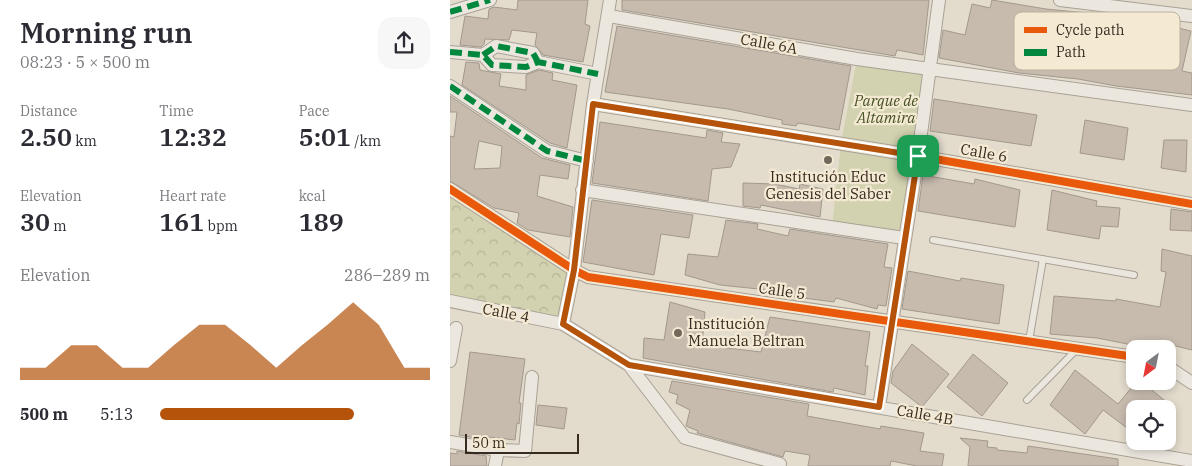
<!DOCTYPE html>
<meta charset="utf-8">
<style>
:root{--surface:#fff;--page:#f7f7f7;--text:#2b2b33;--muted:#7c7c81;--accent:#b45309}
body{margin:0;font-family:"IBM Plex Serif",serif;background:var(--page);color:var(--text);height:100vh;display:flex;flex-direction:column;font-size:19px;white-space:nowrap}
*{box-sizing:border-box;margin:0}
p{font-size:16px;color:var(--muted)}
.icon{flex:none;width:28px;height:28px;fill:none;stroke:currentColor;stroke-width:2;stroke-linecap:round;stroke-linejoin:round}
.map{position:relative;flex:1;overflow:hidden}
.drawer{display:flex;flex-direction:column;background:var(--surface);width:450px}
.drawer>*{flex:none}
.needle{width:32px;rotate:212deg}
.tools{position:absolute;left:676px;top:340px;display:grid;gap:10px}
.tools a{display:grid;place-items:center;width:50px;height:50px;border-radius:10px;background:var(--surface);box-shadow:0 2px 8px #0003;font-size:25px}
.scale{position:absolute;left:15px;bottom:12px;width:114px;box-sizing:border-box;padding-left:5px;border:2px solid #372a1f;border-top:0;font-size:14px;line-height:18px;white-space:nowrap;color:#372a1f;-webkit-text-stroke:4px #f4ead3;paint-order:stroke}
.pin{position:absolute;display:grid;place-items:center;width:42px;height:42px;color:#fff;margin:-21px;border-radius:10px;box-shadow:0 2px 8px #0006}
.round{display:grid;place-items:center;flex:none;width:52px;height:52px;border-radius:15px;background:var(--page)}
.summary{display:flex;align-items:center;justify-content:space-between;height:85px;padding:0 20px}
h1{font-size:28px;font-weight:600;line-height:38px}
.figures{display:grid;grid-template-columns:repeat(3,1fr);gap:8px;height:85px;padding:5px 20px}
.figures div{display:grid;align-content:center}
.figures b{font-size:25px;font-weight:600}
.figures small{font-size:14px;font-weight:400}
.figures p{font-size:14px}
.chart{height:140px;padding:10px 20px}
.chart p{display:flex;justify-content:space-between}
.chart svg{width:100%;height:90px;margin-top:5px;fill:var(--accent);opacity:.7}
ul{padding:0 20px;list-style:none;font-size:16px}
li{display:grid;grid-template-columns:80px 60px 1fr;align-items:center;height:38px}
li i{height:12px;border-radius:6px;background:var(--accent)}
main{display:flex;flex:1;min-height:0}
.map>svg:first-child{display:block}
.forest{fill:url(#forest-crowns)}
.park{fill:#d2d2b0}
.building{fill:#c7bbae;stroke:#a3988c;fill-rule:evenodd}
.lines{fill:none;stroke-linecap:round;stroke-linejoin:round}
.lane-casing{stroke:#a8a196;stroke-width:8}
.street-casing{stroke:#a8a196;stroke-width:14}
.lane{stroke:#ece7de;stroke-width:6}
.street{stroke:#ece7de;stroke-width:12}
.quiet{stroke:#00873e;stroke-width:6;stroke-dasharray:12 6;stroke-linecap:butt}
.cycleway-casing{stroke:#f4ead3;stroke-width:11}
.cycleway{stroke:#e8590c;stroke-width:8}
.route-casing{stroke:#fff;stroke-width:10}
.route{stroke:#b45309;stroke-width:6}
.poi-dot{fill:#73685c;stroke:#f4ead3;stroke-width:2}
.labels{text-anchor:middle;stroke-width:4.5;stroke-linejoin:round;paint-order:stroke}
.street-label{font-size:15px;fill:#372a1f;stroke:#f4ead3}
.park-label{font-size:15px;font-style:italic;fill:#475226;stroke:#f4ead3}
.poi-label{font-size:15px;fill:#372a1f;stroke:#f4ead3}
.key{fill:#f4ead3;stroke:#bbb09d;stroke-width:1}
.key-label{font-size:14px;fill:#372a1f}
</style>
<main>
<section class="drawer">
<div class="summary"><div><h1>Morning run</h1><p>08:23 · 5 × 500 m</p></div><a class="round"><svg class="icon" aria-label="share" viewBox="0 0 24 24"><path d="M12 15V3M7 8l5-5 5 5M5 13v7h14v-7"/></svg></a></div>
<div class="figures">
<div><p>Distance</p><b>2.50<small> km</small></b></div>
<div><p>Time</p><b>12:32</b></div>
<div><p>Pace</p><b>5:01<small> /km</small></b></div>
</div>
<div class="figures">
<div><p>Elevation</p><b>30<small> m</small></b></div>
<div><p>Heart rate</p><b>161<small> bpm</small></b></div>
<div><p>kcal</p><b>189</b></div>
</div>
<div class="chart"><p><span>Elevation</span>286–289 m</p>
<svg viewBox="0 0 160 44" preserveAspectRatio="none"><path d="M0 44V38L10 38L20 27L30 27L40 38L50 38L60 27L70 17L80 17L90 27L100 38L110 27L120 17L130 6L140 17L150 38L160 38V44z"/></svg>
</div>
<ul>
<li><b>500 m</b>5:13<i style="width:72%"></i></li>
</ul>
</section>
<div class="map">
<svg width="742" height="466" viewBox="0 0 742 466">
<defs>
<pattern id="forest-crowns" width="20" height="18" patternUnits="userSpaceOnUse" patternTransform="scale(1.25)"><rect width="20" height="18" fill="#d2d2b0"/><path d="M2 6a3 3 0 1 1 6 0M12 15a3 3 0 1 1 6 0" fill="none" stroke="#b5b497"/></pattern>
</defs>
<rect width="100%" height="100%" fill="#e3dccd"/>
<path class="forest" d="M 0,196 L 119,271 L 112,322 L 0,301 Z"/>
<path class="park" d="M 407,59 L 479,70 L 454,238 L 382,227 L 391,143 Z"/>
<path class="building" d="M 68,0 L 138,0 L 135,24 L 140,26 L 133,62 L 93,55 L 85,45 L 87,33 L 62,30 L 59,40 L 35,39 L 34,44 L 31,47 L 10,45 L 15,16 L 38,19 L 39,9 L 44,7 L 67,10 Z
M 172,0 L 479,0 L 473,55 L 447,50 L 445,56 L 172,10 Z
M 542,0 L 596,9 L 688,18 L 688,29 L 704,32 L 723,35 L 724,27 L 741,31 L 732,71 L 742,73 L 742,95 L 666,86 L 628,79 L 569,73 L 489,58 L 493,30 L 515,35 L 522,4 L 540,8 Z
M 167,26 L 401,66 L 389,130 L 348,123 L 346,126 L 332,124 L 332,120 L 278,109 L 155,92 Z
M 16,62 L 29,63 L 30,70 L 51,74 L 49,86 L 76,90 L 76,75 L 89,70 L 103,73 L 102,80 L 127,85 L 117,148 L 100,143 L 12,85 Z
M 0,96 L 92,158 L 120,165 L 118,179 L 90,175 L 87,196 L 123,207 L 120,237 L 78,230 L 67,223 L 69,213 L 44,208 L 0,181 L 0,136 L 4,137 L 7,112 L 0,112 ZM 29,141 L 52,146 L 50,168 L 24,169 Z
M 484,99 L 587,115 L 581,146 L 480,131 Z
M 635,120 L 678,128 L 674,160 L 630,153 Z
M 150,122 L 256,138 L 257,130 L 273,133 L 271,142 L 290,144 L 281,167 L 262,169 L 258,201 L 142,183 Z
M 714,140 L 737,140 L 736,172 L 711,168 Z
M 473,175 L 524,184 L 525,179 L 570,190 L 565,227 L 468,211 Z
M 293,183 L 325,184 L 349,189 L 350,184 L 373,189 L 370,217 L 311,205 L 310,208 L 293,206 Z
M 602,190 L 647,201 L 646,206 L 670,208 L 668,227 L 651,226 L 649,239 L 597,230 Z
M 142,200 L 243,215 L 239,238 L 211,234 L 204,275 L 133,262 Z
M 721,209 L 742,212 L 742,231 L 720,230 Z
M 276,220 L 308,224 L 307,229 L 338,236 L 340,229 L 438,244 L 434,267 L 442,268 L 436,306 L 428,305 L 427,309 L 386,298 L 384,302 L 338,296 L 318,290 L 270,285 L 235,275 L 238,254 L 268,257 Z
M 712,249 L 742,256 L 742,350 L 705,341 L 703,349 L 647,338 L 600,334 L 604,296 L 666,301 L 666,299 L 710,307 L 716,272 L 711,271 Z
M 458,271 L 510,281 L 511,278 L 554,285 L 549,324 L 452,309 Z
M 220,302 L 255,312 L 252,345 L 311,352 L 320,317 L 420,332 L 415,366 L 418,366 L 415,395 L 384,388 L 383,392 L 193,358 L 194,338 L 214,340 Z
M 462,344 L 499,374 L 472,407 L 441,383 L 443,371 Z
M 20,352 L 75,359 L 69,403 L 71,403 L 69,424 L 67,423 L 65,440 L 39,437 L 38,440 L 9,435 Z
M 523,354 L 558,383 L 532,416 L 497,387 Z
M 625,370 L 668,404 L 687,381 L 691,381 L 725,409 L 685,409 L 685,434 L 653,410 L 635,434 L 600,405 Z
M 222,381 L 359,404 L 357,416 L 430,429 L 431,426 L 474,433 L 470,451 L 494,454 L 492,466 L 467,466 L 441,461 L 440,466 L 358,466 L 360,455 L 335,451 L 333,457 L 247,433 L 248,431 L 236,426 L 240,410 L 226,403 L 228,395 L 219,392 Z
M 88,405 L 117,408 L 114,429 L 86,425 Z
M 510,438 L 538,441 L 537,447 L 547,448 L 547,450 L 577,453 L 578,446 L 668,459 L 668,466 L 518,466 L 520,447 Z
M 7,451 L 36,456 L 37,466 L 0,466 L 0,453 L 7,454 Z"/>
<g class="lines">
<g class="lane-casing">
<path id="lane" d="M 483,240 L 684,275
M 579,341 L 593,259
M 577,400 L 627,349"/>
</g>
<g class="street-casing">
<path id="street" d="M 610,0 L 742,16
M 0,12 L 40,0
M 159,16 L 407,59 L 742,105
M 0,52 L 33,55 L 42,65 L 76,67 L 88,62 L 148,74
M 33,55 L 46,46 L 83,53 L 88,62
M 0,86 L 97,151 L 137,161
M 143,104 L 468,156 L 742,204
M 0,189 L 124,270 L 138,277 L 685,357
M 132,190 L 454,238
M 0,301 L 113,324 L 179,365 L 235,438 L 330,464
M 113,324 L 124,270 L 143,104 L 160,0
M 0,361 L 6,328
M 179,365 L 742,461
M 718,367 L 742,383
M 429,407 L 468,156 L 489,0
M 0,442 L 48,450 L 75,451 L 82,377
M 45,466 L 48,450"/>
</g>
<use href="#lane" class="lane"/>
<use href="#street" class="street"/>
<path class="quiet" d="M 0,12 L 40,0
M 0,52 L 33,55 L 42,65 L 76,67 L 88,62 L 148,74
M 33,55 L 46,46 L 83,53 L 88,62
M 0,86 L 97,151 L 137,161"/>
<g class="cycleway-casing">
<path id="cycleway" d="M 143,104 L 468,156 L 742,204
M 0,189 L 124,270 L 138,277 L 685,357"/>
</g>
<use href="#cycleway" class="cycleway"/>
</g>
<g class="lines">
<g class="route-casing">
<path id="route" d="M 143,104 L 468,156 L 429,407 L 179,365 L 113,324 L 124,270 Z"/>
</g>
<use href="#route" class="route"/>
</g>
<g class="poi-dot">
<circle cx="378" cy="160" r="5"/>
<circle cx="228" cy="333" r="5"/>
</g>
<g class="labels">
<g class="street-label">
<text transform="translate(319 44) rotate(10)" y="5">Calle 6A</text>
<text transform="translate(534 153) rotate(10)" y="5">Calle 6</text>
<text transform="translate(332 291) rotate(8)" y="5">Calle 5</text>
<text transform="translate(56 313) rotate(11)" y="5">Calle 4</text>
<text transform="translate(475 415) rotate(10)" y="5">Calle 4B</text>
</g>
<g class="park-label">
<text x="436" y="106">Parque de<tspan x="436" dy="17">Altamira</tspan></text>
</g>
<g class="poi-label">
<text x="378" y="182">Institución Educ<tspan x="378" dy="17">Genesis del Saber</tspan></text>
<text x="238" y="329" text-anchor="start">Institución<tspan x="238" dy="17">Manuela Beltran</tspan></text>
</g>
</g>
<rect x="564" y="12" width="166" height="58" rx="8" class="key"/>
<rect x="574" y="27" width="23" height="6" fill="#e8590c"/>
<rect x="574" y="49" width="23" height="7" fill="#00873e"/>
<g class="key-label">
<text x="606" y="35">Cycle path</text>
<text x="606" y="57">Path</text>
</g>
</svg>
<div class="tools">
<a><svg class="needle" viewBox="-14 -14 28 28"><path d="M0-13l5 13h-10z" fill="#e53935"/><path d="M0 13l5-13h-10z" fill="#7c7c81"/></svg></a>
<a><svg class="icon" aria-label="locate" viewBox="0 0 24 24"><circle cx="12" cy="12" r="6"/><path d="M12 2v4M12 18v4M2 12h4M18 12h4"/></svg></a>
</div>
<div class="scale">50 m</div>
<div class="pin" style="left:468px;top:156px;background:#1e9e55"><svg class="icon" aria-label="arrive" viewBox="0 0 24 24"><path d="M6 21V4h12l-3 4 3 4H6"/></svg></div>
</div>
</main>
